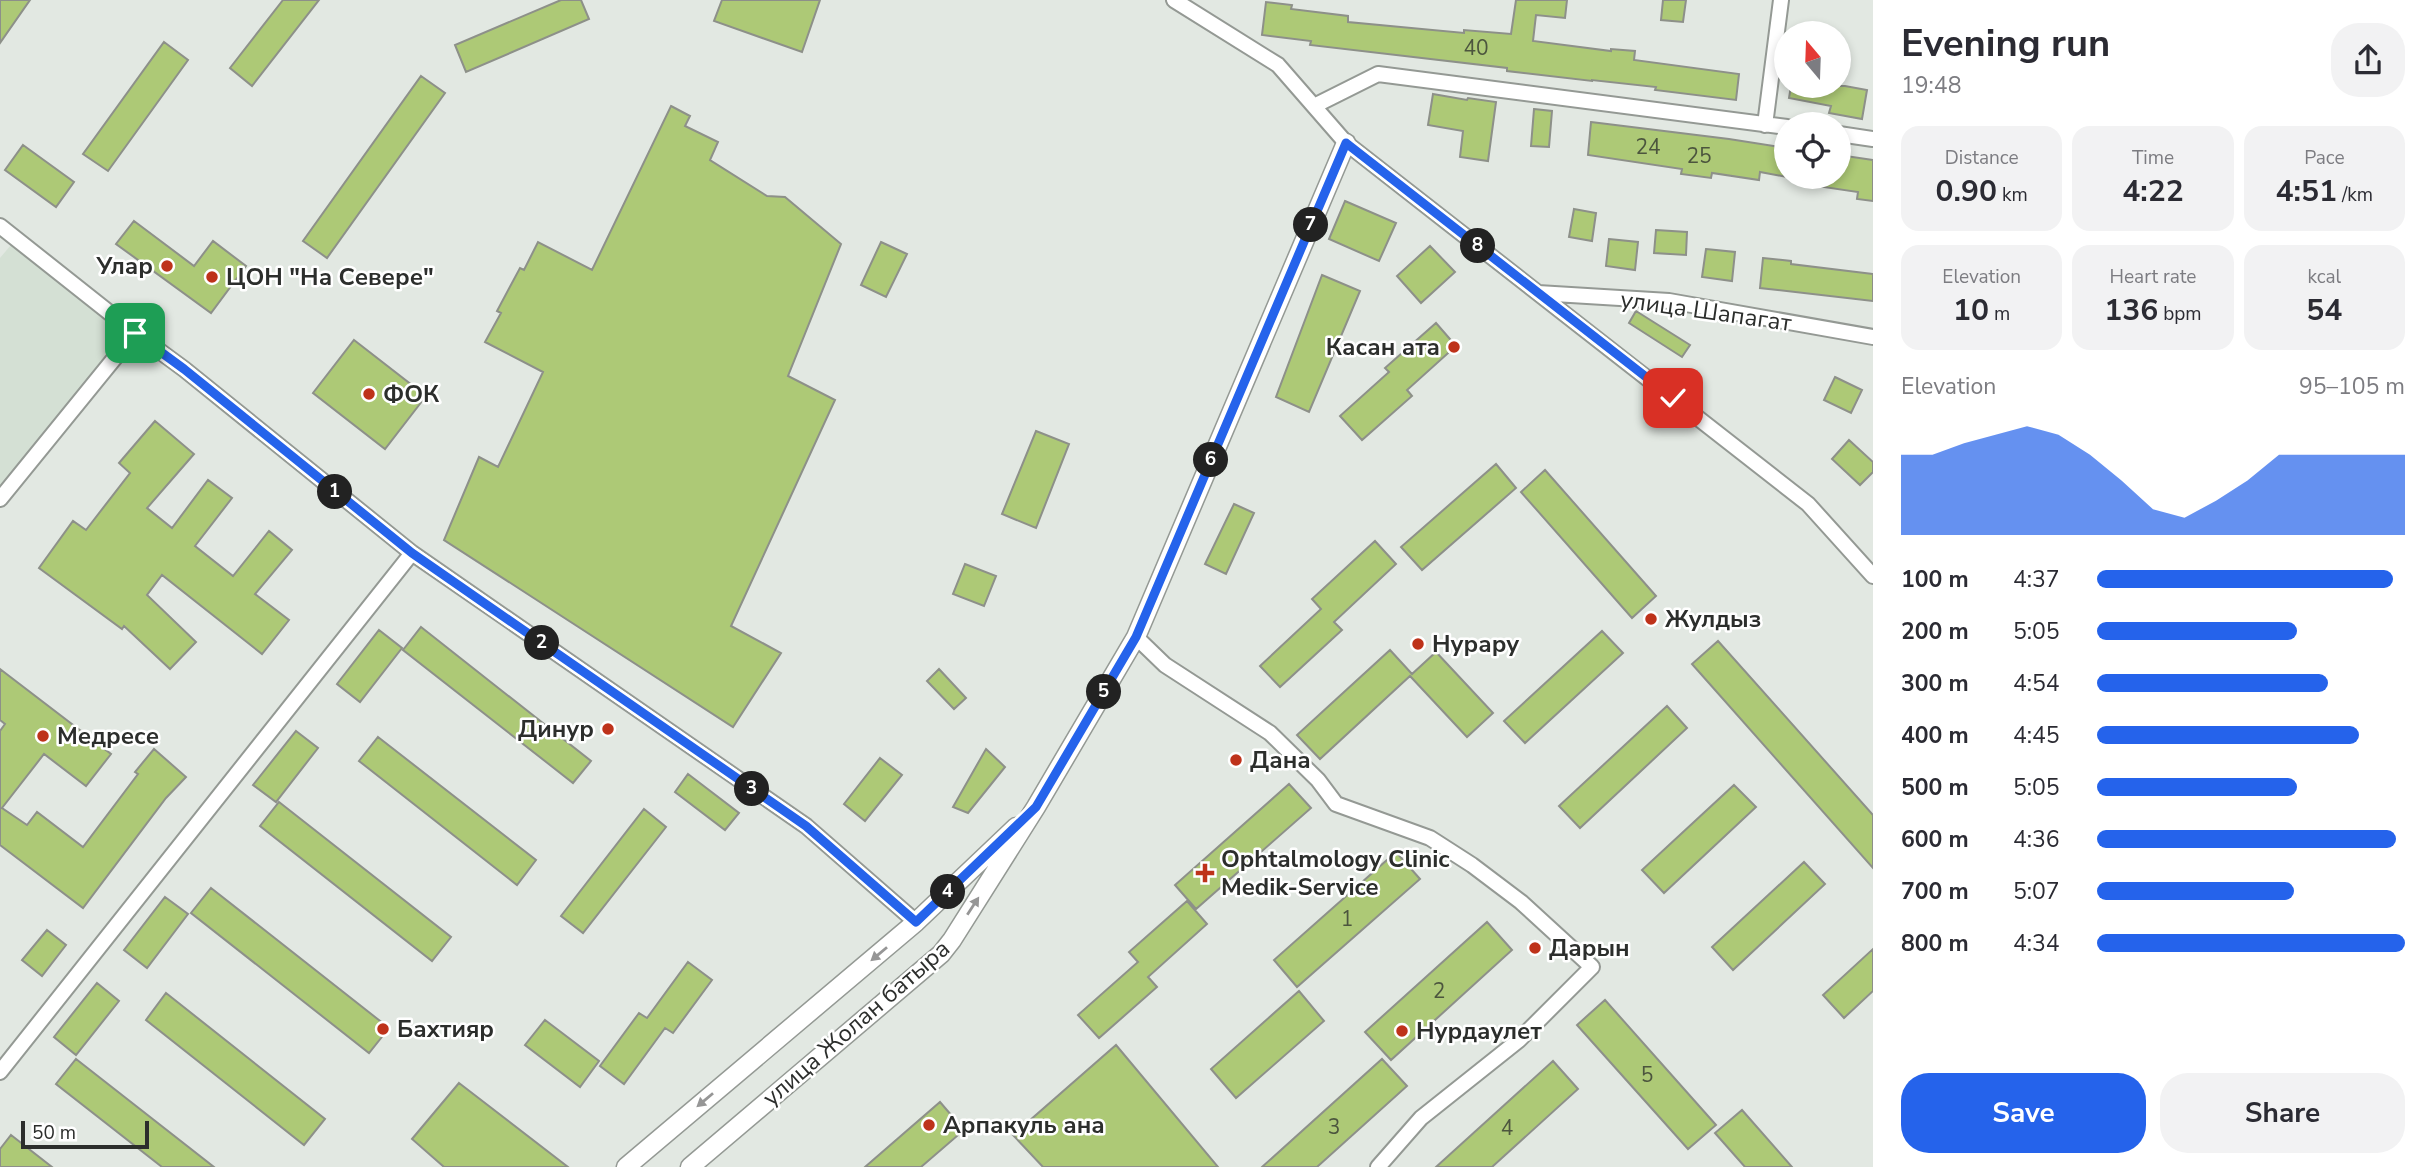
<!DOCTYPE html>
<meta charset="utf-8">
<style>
:root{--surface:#fff;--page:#f2f2f3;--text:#2b2b33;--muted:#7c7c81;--accent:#2563eb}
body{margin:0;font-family:"Nunito Sans",sans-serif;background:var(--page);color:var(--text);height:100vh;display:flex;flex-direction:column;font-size:26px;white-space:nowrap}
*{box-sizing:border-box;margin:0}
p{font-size:23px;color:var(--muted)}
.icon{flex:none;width:38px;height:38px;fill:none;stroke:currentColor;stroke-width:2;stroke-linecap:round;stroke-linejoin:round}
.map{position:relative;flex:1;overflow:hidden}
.drawer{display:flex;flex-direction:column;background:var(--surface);width:560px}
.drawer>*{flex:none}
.needle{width:46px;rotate:341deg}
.fabs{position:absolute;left:1774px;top:21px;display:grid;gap:14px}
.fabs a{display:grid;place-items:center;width:77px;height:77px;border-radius:50%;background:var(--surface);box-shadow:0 4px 10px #0003;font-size:35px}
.scale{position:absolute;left:21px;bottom:18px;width:128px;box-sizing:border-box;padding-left:7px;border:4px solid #2c2e2c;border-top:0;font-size:19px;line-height:24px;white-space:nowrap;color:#2c2e2c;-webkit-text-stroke:5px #fff;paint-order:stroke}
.pin{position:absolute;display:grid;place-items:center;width:60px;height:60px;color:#fff;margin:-30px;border-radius:14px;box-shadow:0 4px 10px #0006}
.km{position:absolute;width:35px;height:35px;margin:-18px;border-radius:50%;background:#222;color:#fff;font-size:19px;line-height:35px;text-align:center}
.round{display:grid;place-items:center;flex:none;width:74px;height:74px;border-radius:28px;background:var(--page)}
.headline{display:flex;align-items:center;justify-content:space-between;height:119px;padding:0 28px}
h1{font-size:38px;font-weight:700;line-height:52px}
.stats{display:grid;grid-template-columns:repeat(3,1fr);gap:10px;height:119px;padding:7px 28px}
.stats div{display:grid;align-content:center;border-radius:18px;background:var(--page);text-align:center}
.stats b{font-size:30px;font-weight:700}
.stats small{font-size:19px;font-weight:400}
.stats p{font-size:19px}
.chart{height:196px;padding:14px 28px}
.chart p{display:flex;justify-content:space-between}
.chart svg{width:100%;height:126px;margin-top:7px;fill:var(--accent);opacity:.7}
.cta{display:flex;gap:14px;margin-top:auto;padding:14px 28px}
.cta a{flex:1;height:80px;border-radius:28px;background:var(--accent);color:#fff;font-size:28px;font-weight:700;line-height:80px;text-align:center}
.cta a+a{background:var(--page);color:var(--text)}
ul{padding:0 28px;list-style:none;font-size:23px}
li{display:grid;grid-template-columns:112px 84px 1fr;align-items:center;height:52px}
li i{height:18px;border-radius:9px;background:var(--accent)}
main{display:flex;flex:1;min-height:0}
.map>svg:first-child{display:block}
.built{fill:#d4e0d4}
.building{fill:#adc976;stroke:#8d9089;stroke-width:2}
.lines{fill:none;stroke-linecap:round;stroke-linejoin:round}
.minor-casing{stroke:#949994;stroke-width:18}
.tertiary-casing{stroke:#949994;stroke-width:21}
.minor{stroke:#fff;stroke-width:14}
.tertiary{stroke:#fff;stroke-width:18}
.oneway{fill:#969696}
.route-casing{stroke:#fff;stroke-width:14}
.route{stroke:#2563eb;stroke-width:9}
.poi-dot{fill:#be321a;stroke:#fff;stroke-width:2.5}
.labels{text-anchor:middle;stroke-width:5;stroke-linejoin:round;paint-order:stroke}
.number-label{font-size:21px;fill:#4c553e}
.poi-label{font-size:24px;font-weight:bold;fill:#2c2e2c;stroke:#fff;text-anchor:start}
.street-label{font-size:24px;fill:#2c2e2c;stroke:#fff}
</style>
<main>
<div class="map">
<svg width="1873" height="1167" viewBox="0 0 1873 1167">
<rect width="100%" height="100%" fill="#e2e8e2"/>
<path class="built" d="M 11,245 L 130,329 L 0,489 L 0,258 Z"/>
<path class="building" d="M 0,0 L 30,0 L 0,43 Z
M 283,0 L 319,0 L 252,86 L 230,68 Z
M 561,0 L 581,0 L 589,19 L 466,72 L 455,45 Z
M 722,0 L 820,0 L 802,52 L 714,21 Z
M 1516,0 L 1567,0 L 1565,18 L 1536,15 L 1533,41 L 1611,51 L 1611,49 L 1635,51 L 1634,60 L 1739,74 L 1736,100 L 1655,90 L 1656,87 L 1592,80 L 1592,81 L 1507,71 L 1507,68 L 1310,45 L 1311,41 L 1262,35 L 1266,2 L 1292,5 L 1291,9 L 1348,16 L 1348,22 L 1464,33 L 1464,30 L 1511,34 Z
M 1663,0 L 1686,0 L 1683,22 L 1661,20 Z
M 164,42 L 188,60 L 108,171 L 83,154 Z
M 421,76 L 445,93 L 327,258 L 303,241 Z
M 1791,86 L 1845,86 L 1867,90 L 1862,119 L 1829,113 L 1831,106 L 1789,98 Z
M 1433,94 L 1467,100 L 1468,98 L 1496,102 L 1488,161 L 1460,157 L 1463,131 L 1428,125 Z
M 671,106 L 690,116 L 685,126 L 718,142 L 710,160 L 767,196 L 785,197 L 841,244 L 788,376 L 835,400 L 731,626 L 781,653 L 733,727 L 444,540 L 479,457 L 498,467 L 543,372 L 485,342 L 501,313 L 497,311 L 520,268 L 524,270 L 538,242 L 592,270 Z
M 1534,109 L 1552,111 L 1549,147 L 1531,146 Z
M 1591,122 L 1729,139 L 1787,148 L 1787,177 L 1760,172 L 1759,180 L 1712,173 L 1711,178 L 1681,174 L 1682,169 L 1588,155 Z
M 23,145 L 74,182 L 56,207 L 5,170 Z
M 1839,155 L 1873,160 L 1873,201 L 1857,199 L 1858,192 L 1810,185 L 1810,177 L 1839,177 Z
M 1345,201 L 1396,223 L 1379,261 L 1329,239 Z
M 1574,209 L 1596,213 L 1592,241 L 1569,237 Z
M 134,221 L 194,266 L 213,241 L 246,266 L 211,313 L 116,244 Z
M 1656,230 L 1687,232 L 1686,255 L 1654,253 Z
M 1609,239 L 1638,242 L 1635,270 L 1606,266 Z
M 881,242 L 907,254 L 886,297 L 861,285 Z
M 1430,246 L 1455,272 L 1421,303 L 1397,276 Z
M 1706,249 L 1735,252 L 1732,281 L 1702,277 Z
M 1763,258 L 1791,261 L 1791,264 L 1873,274 L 1873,301 L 1760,288 Z
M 1322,275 L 1360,291 L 1309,412 L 1276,397 Z
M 1636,311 L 1690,345 L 1682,357 L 1629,323 Z
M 1436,323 L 1456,346 L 1407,390 L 1412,396 L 1362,440 L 1340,416 L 1389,372 L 1385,368 Z
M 354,340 L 426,396 L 385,449 L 313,393 Z
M 1835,377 L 1862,390 L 1851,413 L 1824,400 Z
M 155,421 L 194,454 L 147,508 L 172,528 L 208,480 L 232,498 L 195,546 L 233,576 L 269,531 L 292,550 L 255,594 L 289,620 L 262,654 L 162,575 L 147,595 L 196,642 L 170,669 L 124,626 L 122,629 L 39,568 L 73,521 L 86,530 L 130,473 L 119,463 Z
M 1036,431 L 1069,444 L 1036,528 L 1002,514 Z
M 1849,440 L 1873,462 L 1873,472 L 1860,485 L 1832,459 Z
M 1496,464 L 1516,488 L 1422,570 L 1401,547 Z
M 1545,470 L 1656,596 L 1632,618 L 1521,492 Z
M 1234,504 L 1254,513 L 1226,574 L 1205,564 Z
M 1375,541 L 1396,564 L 1334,622 L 1342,630 L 1280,687 L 1260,666 L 1321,609 L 1312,599 Z
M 965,564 L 996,576 L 984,606 L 953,594 Z
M 421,627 L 591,761 L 573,783 L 403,650 Z
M 379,630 L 402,648 L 360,702 L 337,684 Z
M 1602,631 L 1623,653 L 1525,743 L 1504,721 Z
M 1718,641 L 1873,815 L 1873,868 L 1692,664 Z
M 1390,650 L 1412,674 L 1436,652 L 1493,713 L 1467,737 L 1410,676 L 1320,759 L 1297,735 Z
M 0,669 L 111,754 L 86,786 L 44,754 L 2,808 L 27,825 L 37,812 L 83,847 L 138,774 L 135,772 L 154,749 L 186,777 L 166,798 L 83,908 L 0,845 L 0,731 L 5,724 L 0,720 Z
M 939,669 L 966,698 L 954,709 L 927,681 Z
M 1667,706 L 1687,728 L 1580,828 L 1559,806 Z
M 296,731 L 318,748 L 276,802 L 253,785 Z
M 378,737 L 536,860 L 517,885 L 359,761 Z
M 986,749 L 1005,767 L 968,813 L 953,807 Z
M 880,758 L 902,775 L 865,821 L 844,804 Z
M 688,774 L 739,813 L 725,830 L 675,792 Z
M 1289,784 L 1311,808 L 1196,909 L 1175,885 Z
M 1734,785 L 1756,807 L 1664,893 L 1642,870 Z
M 279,802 L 451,937 L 432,961 L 260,826 Z
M 644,809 L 666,827 L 583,933 L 561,916 Z
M 1396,852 L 1420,879 L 1297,987 L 1274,960 Z
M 1804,862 L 1825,884 L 1733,970 L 1712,947 Z
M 211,888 L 389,1028 L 369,1053 L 191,913 Z
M 165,897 L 188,914 L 147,968 L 124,950 Z
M 1187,901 L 1207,924 L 1148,977 L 1157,987 L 1099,1038 L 1078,1015 L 1138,962 L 1129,952 Z
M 1487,922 L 1512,950 L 1391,1060 L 1365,1032 Z
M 47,930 L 66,945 L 42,976 L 22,960 Z
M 1873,949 L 1873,991 L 1844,1018 L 1823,995 Z
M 688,962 L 712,980 L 673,1033 L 665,1028 L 624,1084 L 600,1066 L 639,1013 L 647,1018 Z
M 97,983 L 119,1001 L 76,1055 L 54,1037 Z
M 1299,991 L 1324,1021 L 1236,1098 L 1211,1069 Z
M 166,993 L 325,1119 L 304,1145 L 146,1020 Z
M 1605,1000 L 1716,1125 L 1688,1149 L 1577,1025 Z
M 545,1020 L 599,1061 L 580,1087 L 525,1045 Z
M 1116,1045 L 1218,1167 L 1043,1167 L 1013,1135 Z
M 76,1059 L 214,1167 L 162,1167 L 56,1084 Z
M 1382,1059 L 1407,1086 L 1317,1167 L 1262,1167 Z
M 1553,1061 L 1578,1089 L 1492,1167 L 1436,1167 Z
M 459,1083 L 568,1167 L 444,1167 L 412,1139 Z
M 940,1102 L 964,1130 L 921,1167 L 865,1167 Z
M 1742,1110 L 1792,1167 L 1745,1167 L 1715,1133 Z
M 11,1135 L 52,1167 L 0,1167 L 0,1149 Z"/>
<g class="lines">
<g class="minor-casing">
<path id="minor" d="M 1174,0 L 1278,65 L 1346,143 L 1808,504 L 1873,576
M 1314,106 L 1378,74 L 1787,127
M 1765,125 L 1781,0
M 1839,134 L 1873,139
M 0,226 L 135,333 L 184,369 L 412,553 L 806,826 L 916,922
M 1538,293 L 1669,301 L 1873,337
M 0,499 L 135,333
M 1136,637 L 1165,665 L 1270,733 L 1318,780 L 1336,804 L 1430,838 L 1472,865 L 1521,902 L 1592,967 L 1519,1040 L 1421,1118 L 1378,1167
M 0,1072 L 412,553"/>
</g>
<g class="tertiary-casing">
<path id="tertiary" d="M 626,1167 L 916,922 L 1016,827
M 690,1167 L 941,954 L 952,940 L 1036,807 L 1136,637 L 1346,143"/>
</g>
<use href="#minor" class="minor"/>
<use href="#tertiary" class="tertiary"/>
</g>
<defs><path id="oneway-solid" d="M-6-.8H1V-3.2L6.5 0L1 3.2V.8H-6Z" transform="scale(1.75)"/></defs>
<g class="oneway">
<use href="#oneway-solid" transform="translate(973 906) rotate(-57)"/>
<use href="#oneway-solid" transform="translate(879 954) rotate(140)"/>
<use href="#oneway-solid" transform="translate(705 1100) rotate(140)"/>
</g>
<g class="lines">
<g class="route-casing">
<path id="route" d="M 135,333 L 184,369 L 412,553 L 806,826 L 916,922 L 1036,807 L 1136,637 L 1346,143 L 1673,398"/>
</g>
<use href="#route" class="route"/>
</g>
<g class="poi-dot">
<circle cx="167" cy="266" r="7"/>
<circle cx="212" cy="277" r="7"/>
<circle cx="1454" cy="347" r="7"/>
<circle cx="369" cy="394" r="7"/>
<circle cx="1651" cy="619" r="7"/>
<circle cx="1418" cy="644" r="7"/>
<circle cx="608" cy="729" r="7"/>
<circle cx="43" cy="736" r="7"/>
<circle cx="1236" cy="760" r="7"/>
<path d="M1201.5 862.5h7v7h7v7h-7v7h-7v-7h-7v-7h7z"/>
<circle cx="1535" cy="948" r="7"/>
<circle cx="383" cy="1029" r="7"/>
<circle cx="1402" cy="1031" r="7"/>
<circle cx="929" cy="1125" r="7"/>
</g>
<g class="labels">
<g class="number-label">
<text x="1476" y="55">40</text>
<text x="1648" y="154">24</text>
<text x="1699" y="163">25</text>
<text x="1347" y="926">1</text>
<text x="1439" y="998">2</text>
<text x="1647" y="1082">5</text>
<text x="1334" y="1134">3</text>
<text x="1507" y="1135">4</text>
</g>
<g class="poi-label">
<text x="153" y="274" text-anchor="end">Улар</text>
<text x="226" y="285">ЦОН "На Севере"</text>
<text x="1440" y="355" text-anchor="end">Касан ата</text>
<text x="383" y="402">ФОК</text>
<text x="1665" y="627">Жулдыз</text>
<text x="1432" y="652">Нурару</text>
<text x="594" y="737" text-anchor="end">Динур</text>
<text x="57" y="744">Медресе</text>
<text x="1250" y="768">Дана</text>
<text x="1221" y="867">Ophtalmology Clinic<tspan x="1221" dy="28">Medik-Service</tspan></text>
<text x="1549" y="956">Дарын</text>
<text x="397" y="1037">Бахтияр</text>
<text x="1416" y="1039">Нурдаулет</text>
<text x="943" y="1133">Арпакуль ана</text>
</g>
<g class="street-label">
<text transform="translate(1706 311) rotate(8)" y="8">улица Шапагат</text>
<text transform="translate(856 1023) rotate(-41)" y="8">улица Жолан батыра</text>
</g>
</g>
</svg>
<div class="fabs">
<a><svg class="needle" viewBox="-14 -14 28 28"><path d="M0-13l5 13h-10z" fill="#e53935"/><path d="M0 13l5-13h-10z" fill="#7c7c81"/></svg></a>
<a><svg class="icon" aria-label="locate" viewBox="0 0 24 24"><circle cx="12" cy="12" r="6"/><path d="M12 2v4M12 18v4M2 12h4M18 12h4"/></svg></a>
</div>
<div class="scale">50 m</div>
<div class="pin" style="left:135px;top:333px;background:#1e9e55"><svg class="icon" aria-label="arrive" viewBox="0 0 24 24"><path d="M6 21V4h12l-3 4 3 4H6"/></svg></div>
<div class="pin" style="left:1673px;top:398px;background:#d93025"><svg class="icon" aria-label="check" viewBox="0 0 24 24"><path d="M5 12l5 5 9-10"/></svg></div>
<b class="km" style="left:335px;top:492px">1</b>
<b class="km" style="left:542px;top:643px">2</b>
<b class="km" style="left:752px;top:789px">3</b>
<b class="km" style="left:948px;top:892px">4</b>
<b class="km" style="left:1104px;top:692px">5</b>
<b class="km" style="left:1211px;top:460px">6</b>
<b class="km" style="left:1311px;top:225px">7</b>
<b class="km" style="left:1478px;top:246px">8</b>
</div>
<section class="drawer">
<div class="headline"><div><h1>Evening run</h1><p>19:48</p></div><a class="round"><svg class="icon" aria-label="share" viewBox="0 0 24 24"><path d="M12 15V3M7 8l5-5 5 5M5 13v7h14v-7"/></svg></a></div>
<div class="stats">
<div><p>Distance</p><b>0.90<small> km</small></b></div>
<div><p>Time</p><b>4:22</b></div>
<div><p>Pace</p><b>4:51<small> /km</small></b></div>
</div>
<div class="stats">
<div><p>Elevation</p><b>10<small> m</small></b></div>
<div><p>Heart rate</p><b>136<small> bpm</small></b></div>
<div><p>kcal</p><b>54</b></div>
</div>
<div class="chart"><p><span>Elevation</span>95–105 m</p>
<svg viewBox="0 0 160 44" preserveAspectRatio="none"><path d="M0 44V16L10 16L20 12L30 9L40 6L50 9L60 16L70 25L80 35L90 38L100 32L110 25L120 16L130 16L140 16L150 16L160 16V44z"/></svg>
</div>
<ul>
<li><b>100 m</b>4:37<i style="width:96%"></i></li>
<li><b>200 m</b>5:05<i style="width:65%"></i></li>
<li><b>300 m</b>4:54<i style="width:75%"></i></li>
<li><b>400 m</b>4:45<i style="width:85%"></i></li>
<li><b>500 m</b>5:05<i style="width:65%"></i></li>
<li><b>600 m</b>4:36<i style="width:97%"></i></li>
<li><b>700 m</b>5:07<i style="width:64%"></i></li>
<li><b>800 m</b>4:34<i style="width:100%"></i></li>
</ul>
<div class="cta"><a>Save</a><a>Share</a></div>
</section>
</main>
